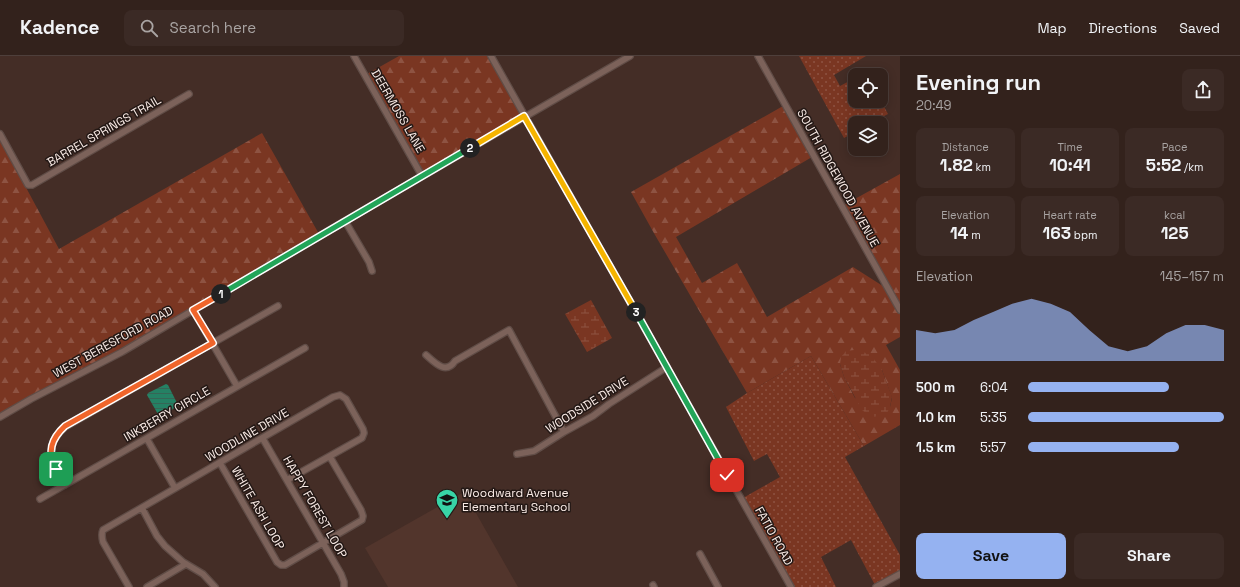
<!DOCTYPE html>
<meta charset="utf-8">
<style>
:root{--surface:#33221c;--page:#3b2a25;--text:#f1f3f6;--muted:#a9a4a3;--line:#4e3f3b;--accent:#95b2f1}
body{margin:0;font-family:"Space Grotesk",sans-serif;background:var(--page);color:var(--text);height:100vh;display:flex;flex-direction:column;font-size:15px;white-space:nowrap}
*{box-sizing:border-box;margin:0}
p{font-size:13px;color:var(--muted)}
.icon{flex:none;width:22px;height:22px;fill:none;stroke:currentColor;stroke-width:2;stroke-linecap:round;stroke-linejoin:round}
.map{position:relative;flex:1;overflow:hidden}
.panel{display:flex;flex-direction:column;background:var(--surface);width:340px}
.panel>*{flex:none}
.controls{position:absolute;left:848px;top:12px;display:grid;gap:8px}
.controls a{display:grid;place-items:center;width:40px;height:40px;border-radius:8px;background:var(--surface);box-shadow:0 2px 10px #0003,0 0 0 1px var(--line);font-size:20px}
.pin{position:absolute;display:grid;place-items:center;width:34px;height:34px;color:#fff;margin:-17px;border-radius:8px;box-shadow:0 2px 6px #0006}
.km{position:absolute;width:20px;height:20px;margin:-10px;border-radius:50%;background:#222;color:#fff;font-size:11px;line-height:20px;text-align:center}
.round{display:grid;place-items:center;flex:none;width:42px;height:42px;border-radius:8px;background:var(--page)}
.overview{display:flex;align-items:center;justify-content:space-between;height:68px;padding:0 16px}
h1{font-size:22px;font-weight:700;line-height:30px}
.figures{display:grid;grid-template-columns:repeat(3,1fr);gap:6px;height:68px;padding:4px 16px}
.figures div{display:grid;align-content:center;border-radius:8px;background:var(--page);text-align:center}
.figures b{font-size:17px;font-weight:700}
.figures small{font-size:11px;font-weight:400}
.figures p{font-size:11px}
.chart{height:112px;padding:8px 16px}
.chart p{display:flex;justify-content:space-between}
.chart svg{width:100%;height:72px;margin-top:4px;fill:var(--accent);opacity:.7}
.action{display:flex;gap:8px;margin-top:auto;padding:8px 16px}
.action a{flex:1;height:46px;border-radius:8px;background:var(--accent);color:#111;font-size:16px;font-weight:700;line-height:46px;text-align:center}
.action a+a{background:var(--page);color:var(--text)}
ul{padding:0 16px;list-style:none;font-size:13px}
li{display:grid;grid-template-columns:64px 48px 1fr;align-items:center;height:30px}
li i{height:10px;border-radius:5px;background:var(--accent)}
header{display:flex;align-items:center;gap:24px;box-sizing:border-box;height:56px;padding:0 20px;background:var(--surface);border-bottom:1px solid var(--line)}
header strong{font-size:19px}
nav{display:flex;gap:22px;margin-inline-start:auto;font-size:14px}
.search{width:280px;height:36px;background:var(--page);display:flex;align-items:center;gap:10px;box-sizing:border-box;padding:0 14px;border-radius:8px;color:var(--muted);font-size:15px}
main{display:flex;flex:1;min-height:0}
.map>svg:first-child{display:block}
.built{fill:#52352c}
.grass{fill:url(#grass-dots)}
.forest{fill:url(#forest-firs);fill-rule:evenodd}
.wetland{fill:url(#wetland-marsh)}
.water{fill:url(#water-rules)}
.lines{fill:none;stroke-linecap:round;stroke-linejoin:round}
.minor-casing{stroke:#604d47;stroke-width:8}
.minor{stroke:#7c625a;stroke-width:5.5}
.split-1-casing{stroke:#fff;stroke-width:8}
.split-2-casing{stroke:#fff;stroke-width:8}
.split-3-casing{stroke:#fff;stroke-width:8}
.split-4-casing{stroke:#fff;stroke-width:8}
.split-1{stroke:#f0652b;stroke-width:5}
.split-2{stroke:#22a559;stroke-width:5}
.split-3{stroke:#f5b400;stroke-width:5}
.split-4{stroke:#22a559;stroke-width:5}
.labels{text-anchor:middle;stroke-width:3;stroke-linejoin:round;paint-order:stroke}
.street-label{font-size:12px;fill:#faebe6;stroke:#231815}
.poi-label{font-size:12px;fill:#faebe6;stroke:#231815;text-anchor:start}
</style>
<header>
<strong>Kadence</strong>
<div class="search"><svg class="icon" aria-label="search" viewBox="0 0 24 24"><circle cx="10" cy="10" r="6"/><path d="M15 15l6 6"/></svg>Search here</div>
<nav><a>Map</a><a>Directions</a><a>Saved</a></nav>
</header>
<main>
<div class="map">
<svg width="900" height="531" viewBox="0 0 900 531">
<defs>
<pattern id="grass-dots" width="8" height="8" patternUnits="userSpaceOnUse"><rect width="8" height="8" fill="#7a3622"/><path d="M2 2h.1M6 6h.1" fill="none" stroke="#8e5342" stroke-width="1.8" stroke-linecap="round"/></pattern>
<pattern id="forest-firs" width="22" height="20" patternUnits="userSpaceOnUse"><rect width="22" height="20" fill="#7a3622"/><path d="M5 1l3.5 6h-7zM16 11l3.5 6h-7z" fill="#8e5342"/></pattern>
<pattern id="wetland-marsh" width="20" height="14" patternUnits="userSpaceOnUse"><rect width="20" height="14" fill="#7a3622"/><path d="M1 5h8M5 5V1M11 12h8M15 12V8" fill="none" stroke="#8e5342"/></pattern>
<pattern id="water-rules" width="6" height="5" patternUnits="userSpaceOnUse"><rect width="6" height="5" fill="#258164"/><path d="M0 2.5h6" fill="none" stroke="#366656"/></pattern>
</defs>
<rect width="100%" height="100%" fill="#442d26"/>
<path class="built" d="M 464,436 L 518,531 L 388,531 L 365,492 Z"/>
<path class="grass" d="M 799,0 L 866,0 L 834,19 L 840,30 L 855,22 L 855,45 L 881,45 L 888,58 L 871,67 L 855,67 L 855,76 L 844,82 Z
M 811,300 L 864,390 L 845,401 L 900,499 L 900,515 L 875,529 L 851,484 L 821,501 L 836,531 L 795,531 L 743,442 L 780,421 L 767,398 L 754,405 L 726,351 L 747,337 Z"/>
<path class="forest" d="M 399,0 L 488,0 L 521,59 L 423,117 L 367,18 Z
M 783,50 L 812,101 L 676,181 L 702,227 L 737,207 L 767,261 L 853,211 L 886,232 L 900,258 L 900,281 L 886,289 L 900,314 L 900,369 L 864,390 L 811,300 L 747,337 L 655,179 L 631,136 ZM 840,308 L 882,314 L 892,342 L 890,351 L 855,342 L 844,321 Z
M 262,77 L 319,178 L 121,294 L 0,359 L 0,83 L 59,193 Z
M 900,118 L 900,248 L 899,248 L 844,149 Z"/>
<path class="wetland" d="M 591,244 L 612,282 L 587,296 L 565,258 Z
M 854,294 L 870,298 L 882,314 L 892,341 L 890,351 L 887,357 L 881,360 L 871,361 L 862,354 L 844,321 L 840,308 L 841,301 L 846,295 Z"/>
<path class="water" d="M 166,328 L 168,329 L 178,349 L 175,352 L 159,360 L 147,339 L 148,337 Z"/>
<g class="lines">
<g class="minor-casing">
<path id="minor" d="M 354,0 L 422,120
M 491,0 L 791,531
M 758,0 L 900,254
M 0,78 L 28,129 L 32,129 L 189,38
M 345,165 L 369,206 L 372,215
M 193,254 L 237,330
M 426,299 C 435,307 446,319 455,305 L 509,274 L 564,376
M 0,361 L 31,343 L 122,296 L 345,165 L 630,0
M 147,383 L 175,432
M 263,383 L 341,518 L 344,526 L 344,531
M 517,398 L 534,395 L 564,376 L 593,360 L 609,348 L 667,311
M 220,407 L 277,506 L 281,509 L 285,509 L 362,464 L 363,460 L 361,454 L 330,401
M 65,429 C 52,406 42,391 65,371 L 278,250
M 40,443 L 305,292
M 142,452 L 157,480 L 165,490 L 183,506 L 203,518 L 215,531
M 700,498 L 718,531
M 653,529 L 654,531
M 129,531 L 103,486 C 102,482 101,478 103,474 L 333,341 L 340,339 L 346,343 L 363,373 L 364,377 L 362,382 L 287,424
M 147,531 L 186,508
M 876,531 L 900,518"/>
</g>
<use href="#minor" class="minor"/>
</g>
<g class="lines">
<g class="split-1-casing">
<path id="split-1" d="M 56,413 C 47,396 51,383 65,370 L 213,287 L 193,254 L 221,238"/>
</g>
<g class="split-2-casing">
<path id="split-2" d="M 221,238 L 470,92"/>
</g>
<g class="split-3-casing">
<path id="split-3" d="M 470,92 L 524,60 L 636,256"/>
</g>
<g class="split-4-casing">
<path id="split-4" d="M 636,256 L 727,419"/>
</g>
<use href="#split-1" class="split-1"/>
<use href="#split-2" class="split-2"/>
<use href="#split-3" class="split-3"/>
<use href="#split-4" class="split-4"/>
</g>
<defs>
<g id="school-pin" transform="scale(1.15)"><path d="M0 17L-7.5 6A9.5 9.5 0 1 1 7.5 6Z" fill="#38d4a6" stroke="#231815"/><path d="M0-5L7-2L0 1L-7-2ZM-4 1L0 2.5L4 1V4Q0 6-4 4Z" fill="#111"/></g>
</defs>
<g fill-rule="evenodd">
<use href="#school-pin" x="447" y="444"/>
</g>
<g class="labels">
<g class="street-label">
<text transform="translate(398 55) rotate(60)" y="4">DEERMOSS LANE</text>
<text transform="translate(104 75) rotate(-30)" y="4">BARREL SPRINGS TRAIL</text>
<text transform="translate(838 122) rotate(61)" y="4">SOUTH RIDGEWOOD AVENUE</text>
<text transform="translate(113 286) rotate(-29)" y="4">WEST BERESFORD ROAD</text>
<text transform="translate(587 349) rotate(-32)" y="4">WOODSIDE DRIVE</text>
<text transform="translate(167 358) rotate(-30)" y="4">INKBERRY CIRCLE</text>
<text transform="translate(247 379) rotate(-30)" y="4">WOODLINE DRIVE</text>
<text transform="translate(315 451) rotate(60)" y="4">HAPPY FOREST LOOP</text>
<text transform="translate(258 452) rotate(60)" y="4">WHITE ASH LOOP</text>
<text transform="translate(774 480) rotate(61)" y="4">FATIO ROAD</text>
</g>
<g class="poi-label">
<text x="462" y="441">Woodward Avenue<tspan x="462" dy="14">Elementary School</tspan></text>
</g>
</g>
</svg>
<div class="controls">
<a><svg class="icon" aria-label="locate" viewBox="0 0 24 24"><circle cx="12" cy="12" r="6"/><path d="M12 2v4M12 18v4M2 12h4M18 12h4"/></svg></a>
<a><svg class="icon" aria-label="layers" viewBox="0 0 24 24"><path d="M12 4l9 5-9 5-9-5zM3 14l9 5 9-5"/></svg></a>
</div>
<div class="pin" style="left:56px;top:413px;background:#1e9e55"><svg class="icon" aria-label="arrive" viewBox="0 0 24 24"><path d="M6 21V4h12l-3 4 3 4H6"/></svg></div>
<div class="pin" style="left:727px;top:419px;background:#d93025"><svg class="icon" aria-label="check" viewBox="0 0 24 24"><path d="M5 12l5 5 9-10"/></svg></div>
<b class="km" style="left:221px;top:238px">1</b>
<b class="km" style="left:470px;top:92px">2</b>
<b class="km" style="left:636px;top:256px">3</b>
</div>
<section class="panel">
<div class="overview"><div><h1>Evening run</h1><p>20:49</p></div><a class="round"><svg class="icon" aria-label="share" viewBox="0 0 24 24"><path d="M12 15V3M7 8l5-5 5 5M5 13v7h14v-7"/></svg></a></div>
<div class="figures">
<div><p>Distance</p><b>1.82<small> km</small></b></div>
<div><p>Time</p><b>10:41</b></div>
<div><p>Pace</p><b>5:52<small> /km</small></b></div>
</div>
<div class="figures">
<div><p>Elevation</p><b>14<small> m</small></b></div>
<div><p>Heart rate</p><b>163<small> bpm</small></b></div>
<div><p>kcal</p><b>125</b></div>
</div>
<div class="chart"><p><span>Elevation</span>145–157 m</p>
<svg viewBox="0 0 160 44" preserveAspectRatio="none"><path d="M0 44V25L10 27L20 25L30 19L40 14L50 9L60 6L70 9L80 14L90 25L100 35L110 38L120 35L130 27L140 22L150 22L160 25V44z"/></svg>
</div>
<ul>
<li><b>500 m</b>6:04<i style="width:72%"></i></li>
<li><b>1.0 km</b>5:35<i style="width:100%"></i></li>
<li><b>1.5 km</b>5:57<i style="width:77%"></i></li>
</ul>
<div class="action"><a>Save</a><a>Share</a></div>
</section>
</main>
